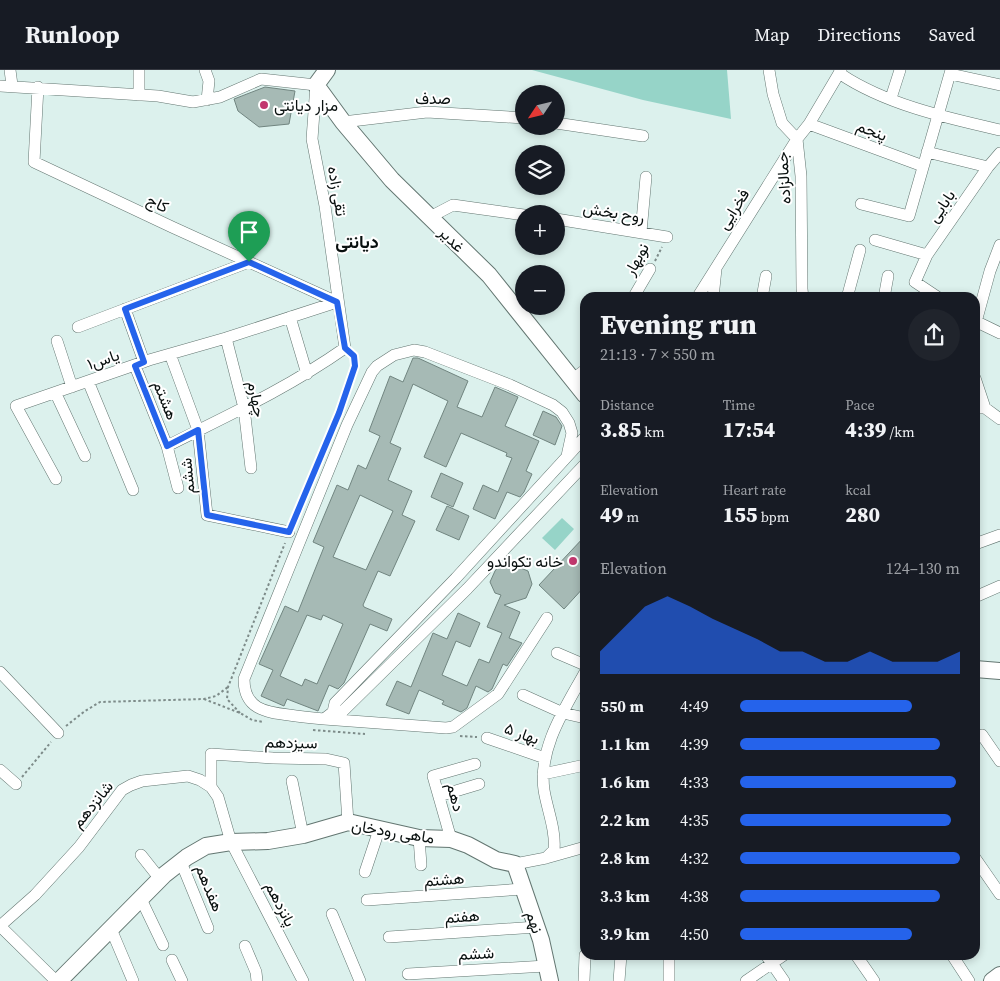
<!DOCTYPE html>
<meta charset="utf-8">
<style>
:root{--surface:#171b24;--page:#20242c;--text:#f1f3f6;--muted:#9ea1a6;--line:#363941;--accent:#2563eb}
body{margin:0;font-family:"Source Serif 4",Vazirmatn,serif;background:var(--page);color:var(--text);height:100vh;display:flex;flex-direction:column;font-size:19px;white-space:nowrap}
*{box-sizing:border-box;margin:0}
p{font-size:16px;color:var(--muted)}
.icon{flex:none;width:28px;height:28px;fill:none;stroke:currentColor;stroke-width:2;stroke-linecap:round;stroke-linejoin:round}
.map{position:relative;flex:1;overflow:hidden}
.details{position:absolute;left:580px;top:222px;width:400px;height:668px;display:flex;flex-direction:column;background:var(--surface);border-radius:15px;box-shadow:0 2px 8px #0003}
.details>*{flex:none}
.needle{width:32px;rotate:235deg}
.tools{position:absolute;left:515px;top:15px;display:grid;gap:10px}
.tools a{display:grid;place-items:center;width:50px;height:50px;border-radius:50%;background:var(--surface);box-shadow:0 2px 8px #0003;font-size:25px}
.pin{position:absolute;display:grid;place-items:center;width:42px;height:42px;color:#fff;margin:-51px -21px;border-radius:50% 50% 50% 0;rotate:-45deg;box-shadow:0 0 5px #0007}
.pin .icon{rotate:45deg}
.round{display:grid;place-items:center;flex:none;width:52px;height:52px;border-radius:26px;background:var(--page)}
.summary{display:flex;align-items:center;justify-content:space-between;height:85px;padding:0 20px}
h1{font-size:28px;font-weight:800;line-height:38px}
.stats{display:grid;grid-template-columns:repeat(3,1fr);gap:8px;height:85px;padding:5px 20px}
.stats div{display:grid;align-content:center}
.stats b{font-size:21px;font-weight:800}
.stats small{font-size:14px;font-weight:400}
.stats p{font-size:14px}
.chart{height:140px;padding:10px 20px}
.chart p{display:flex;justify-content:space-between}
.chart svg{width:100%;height:90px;margin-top:5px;fill:var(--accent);opacity:.7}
ul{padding:0 20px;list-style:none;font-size:16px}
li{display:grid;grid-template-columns:80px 60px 1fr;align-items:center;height:38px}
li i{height:12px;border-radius:6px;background:var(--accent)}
header{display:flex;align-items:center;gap:30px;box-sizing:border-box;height:70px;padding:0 25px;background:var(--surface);border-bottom:1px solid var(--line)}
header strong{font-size:24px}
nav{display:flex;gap:28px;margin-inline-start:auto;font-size:18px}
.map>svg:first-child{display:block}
.green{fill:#96d4c8}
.building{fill:#a6bab5;stroke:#718580;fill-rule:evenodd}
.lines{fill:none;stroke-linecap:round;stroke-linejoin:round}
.street-casing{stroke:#637671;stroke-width:12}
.secondary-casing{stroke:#637671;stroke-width:18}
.path{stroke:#7d8b89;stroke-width:2;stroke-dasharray:2.5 2.5;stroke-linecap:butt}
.street{stroke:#fff;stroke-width:11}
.secondary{stroke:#fff;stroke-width:16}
.route-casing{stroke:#fff;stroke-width:10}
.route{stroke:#2563eb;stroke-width:6}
.poi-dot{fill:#c2376e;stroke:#fff;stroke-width:2}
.labels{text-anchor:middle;stroke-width:4;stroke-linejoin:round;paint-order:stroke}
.street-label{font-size:16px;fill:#09100f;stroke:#fff}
.poi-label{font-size:16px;fill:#09100f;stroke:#fff;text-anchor:start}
.neighbourhood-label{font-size:18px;font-weight:bold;fill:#09100f;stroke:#fff}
</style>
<header>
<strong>Runloop</strong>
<nav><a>Map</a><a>Directions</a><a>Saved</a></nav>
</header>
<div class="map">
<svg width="1000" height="911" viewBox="0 0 1000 911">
<rect width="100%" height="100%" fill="#dcf1ed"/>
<path class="green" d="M 532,0 L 727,0 L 731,49 L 643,30 Z
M 562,448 L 574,459 L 555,480 L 542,468 Z"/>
<path class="building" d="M 265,17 L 295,21 L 289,54 L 259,57 L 238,41 L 234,29 Z
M 413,288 L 418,288 L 468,311 L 457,337 L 482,347 L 495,317 L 518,327 L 505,356 L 539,371 L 526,401 L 532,404 L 524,422 L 520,427 L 507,422 L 495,449 L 473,439 L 483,415 L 498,422 L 512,388 L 506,386 L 507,383 L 461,363 L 446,397 L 424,387 L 448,331 L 413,314 L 390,373 L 401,378 L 388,410 L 412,421 L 402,445 L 415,451 L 390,506 L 378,501 L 363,535 L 364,537 L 392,549 L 387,561 L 370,554 L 344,613 L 338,619 L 329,615 L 318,641 L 287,629 L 284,636 L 261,626 L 273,600 L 259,594 L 285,536 L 298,542 L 324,477 L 313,472 L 337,415 L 348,420 L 358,395 L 366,399 L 380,366 L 369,361 L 390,306 L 403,312 ZM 360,425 L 393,441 L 366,500 L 333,487 ZM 307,545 L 321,550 L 323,545 L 343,554 L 317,614 L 305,609 L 302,616 L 280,606 Z
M 543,341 L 556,347 L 562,356 L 555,375 L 533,365 Z
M 441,403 L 463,413 L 453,437 L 431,427 Z
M 447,436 L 469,446 L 459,470 L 436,460 Z
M 585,466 L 585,516 L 564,539 L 539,515 Z
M 508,493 L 528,501 L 532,514 L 526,528 L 504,535 L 520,542 L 509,568 L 522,573 L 507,596 L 503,594 L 492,619 L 488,622 L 476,616 L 467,638 L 461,642 L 442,634 L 444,631 L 419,620 L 409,644 L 386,635 L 397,611 L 411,617 L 433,563 L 447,569 L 458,543 L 480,553 L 470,577 L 456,571 L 442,605 L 467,616 L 479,589 L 489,593 L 502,563 L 487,557 L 501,525 L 495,523 L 490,512 L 495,501 L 498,497 Z"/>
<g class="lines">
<g class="street-casing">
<path id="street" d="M 10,0 L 12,15
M 139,0 L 139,25
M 205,0 L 209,11 L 207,30
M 769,0 L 773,24 L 782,53 L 797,69
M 839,3 C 884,34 947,48 1000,60
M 950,4 L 1000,15
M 0,16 L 158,26 L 193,32 L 220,27 L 261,9 L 316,15 L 312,69 L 325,136 L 345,278 C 288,318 229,345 167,376
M 38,17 L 34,92 L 172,157 L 337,232
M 891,28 L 900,0
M 343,52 L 427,42 L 524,48
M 556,53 L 643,66
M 809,54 L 923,96
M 797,69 L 801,106 L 802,219 L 803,228
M 927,82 L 988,97
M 861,134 L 909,146 L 951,0
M 430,147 L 453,135 L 524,145
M 556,149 L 667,167
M 641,162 L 646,107
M 875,170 L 927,185
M 633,228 L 650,199
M 697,228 L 797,69 L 809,54 L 841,0
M 713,228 L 716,199
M 762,228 L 766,206
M 847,228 L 860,180
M 884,228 L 888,206
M 939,228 L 915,212 L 927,185 L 988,97 L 1000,83
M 125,239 L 144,292
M 290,247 L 307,304
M 975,251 L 1000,263
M 976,252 L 990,201 L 1000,175
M 78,257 L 249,192
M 226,268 L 244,338 L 251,398
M 57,271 L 72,317
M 170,284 L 198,360 L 207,445 L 289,462
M 135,296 L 167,376 L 178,418
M 975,308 L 985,338
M 573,309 L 585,300
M 88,311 L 133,420
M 56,324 L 85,386
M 975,338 L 985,338 L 1000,349
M 585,367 L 456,508 L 335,633 L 333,642 L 343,641 L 467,519 L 585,394
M 56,409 L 16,336 L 149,290 L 226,268 L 337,232
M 975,474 L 1000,465
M 975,527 L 1000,516
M 557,583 L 585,595
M 0,602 L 58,663
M 523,625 L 563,643 L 585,648
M 333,642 L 324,649 C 312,648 301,647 289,645 C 265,642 244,639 244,609 L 347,355 L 372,302 L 377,296 L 394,285 L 414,280 L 425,282 L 510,315 L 553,335 L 562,342 L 569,353 L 572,363 L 567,386
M 324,649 L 446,658 L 453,657 L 498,624 L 547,548
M 982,665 L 1000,691
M 487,668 L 545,688
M 0,700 L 16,714
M 543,704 L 585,695
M 292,711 L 303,765
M 211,717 L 211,684 L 273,688 L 326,689 L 344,693 L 348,752
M 439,726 L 479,714
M 419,768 L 421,795
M 451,769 L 433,706 L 475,694
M 141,785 L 160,809
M 546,788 L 585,777
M 975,788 L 1000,824
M 181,792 L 208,858
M 515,794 L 546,788 L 554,780 C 556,760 547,739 544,720 C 538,677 566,637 585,602
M 365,802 L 379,760
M 141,829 L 163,875
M 367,830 L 523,819
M 332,844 L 360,911
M 111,859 L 133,911
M 389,867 L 536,857
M 245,876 L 256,902 L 257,911
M 766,885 L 784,911
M 856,885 L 874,911
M 952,885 L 969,911
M 172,890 L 182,911
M 408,904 L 546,896
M 56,911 L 0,856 L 35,825 L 79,777 L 122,720 L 131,715 L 142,711 L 188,706 L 200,710 L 211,717 L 218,727 L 231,772 L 303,911
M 584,911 L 585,885
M 619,911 L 621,885
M 669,911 L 669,885
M 746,911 L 784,885"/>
</g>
<g class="secondary-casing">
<path id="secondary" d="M 327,0 L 316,15 L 343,52 L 392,110 L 489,205 L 585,325
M 975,599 L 1000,601
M 59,911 L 164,805 L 187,787 L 206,776 L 231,772 L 268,771 L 303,765 L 348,752 L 419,768 L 451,769 L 468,775 L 496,790 L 515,794 L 541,870 L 550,911
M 992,911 L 1000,905"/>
</g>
<path class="path" d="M 655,191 L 662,177
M 293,452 L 339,343 L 355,296 L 354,286 L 352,284
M 204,629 L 240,643 L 252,650 L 263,652
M 240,643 L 227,629 L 228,617 L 285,473
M 66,656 L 85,641 L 100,632 L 204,629 L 216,626 L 228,617
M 313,660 L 365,664
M 460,666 L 477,667
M 22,707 L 51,672"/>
<use href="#street" class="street"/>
<use href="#secondary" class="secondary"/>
</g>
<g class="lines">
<g class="route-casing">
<path id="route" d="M 249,192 L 337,232 L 345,278 L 354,286 L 355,296 L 339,343 L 289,462 L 207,445 L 198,360 L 167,376 L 135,296 L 144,292 L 125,239 Z"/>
</g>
<use href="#route" class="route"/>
</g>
<g class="poi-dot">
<circle cx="264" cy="35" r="5"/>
<circle cx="573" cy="491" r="5"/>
</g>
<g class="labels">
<g class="street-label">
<text transform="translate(433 28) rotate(-1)" y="6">صدف</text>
<text transform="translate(872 60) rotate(21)" y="6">پنجم</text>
<text transform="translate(783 108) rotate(-94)" y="6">جمالزاده</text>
<text transform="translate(338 121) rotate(80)" y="6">تقی زاده</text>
<text transform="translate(158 133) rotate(26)" y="6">کاج</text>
<text transform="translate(941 136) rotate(-56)" y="6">بابایی</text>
<text transform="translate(733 139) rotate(-58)" y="6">فخرایی</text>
<text transform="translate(614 142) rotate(9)" y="6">روح بخش</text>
<text transform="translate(452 169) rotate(45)" y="6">غدیر</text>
<text transform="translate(636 189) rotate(-61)" y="6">نوبهار</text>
<text transform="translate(103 289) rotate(-19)" y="6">یاس۱</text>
<text transform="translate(257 329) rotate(79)" y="6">چهارم</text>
<text transform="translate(166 330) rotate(68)" y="6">هشتم</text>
<text transform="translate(187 406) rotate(-96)" y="6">ششم</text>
<text transform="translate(522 663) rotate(20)" y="6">بهار ۵</text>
<text transform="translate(291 672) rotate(1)" y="6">سیزدهم</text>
<text transform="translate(456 727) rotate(75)" y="6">دهم</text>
<text transform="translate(92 734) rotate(-51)" y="6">شانزدهم</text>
<text transform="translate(393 761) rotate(9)" y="6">ماهی رودخان</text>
<text transform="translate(444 809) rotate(-4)" y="6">هشتم</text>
<text transform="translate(210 818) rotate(68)" y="6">هفدهم</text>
<text transform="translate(281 834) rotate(63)" y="6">پانزدهم</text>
<text transform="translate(462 846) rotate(-4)" y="6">هفتم</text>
<text transform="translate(535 852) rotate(71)" y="6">نهم</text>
<text transform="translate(476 883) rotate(-3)" y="6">ششم</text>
</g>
<g class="poi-label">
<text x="274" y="41">مزار دیانتی</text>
<text x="563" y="497" text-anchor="end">خانه تکواندو</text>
</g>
<g class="neighbourhood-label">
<text x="357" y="178">دیانتی</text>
</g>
</g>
</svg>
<div class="tools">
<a><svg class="needle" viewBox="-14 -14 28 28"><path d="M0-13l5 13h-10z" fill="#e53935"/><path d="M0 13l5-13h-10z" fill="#9ea1a6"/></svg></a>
<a><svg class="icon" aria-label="layers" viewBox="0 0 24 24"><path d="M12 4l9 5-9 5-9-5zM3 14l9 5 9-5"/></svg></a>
<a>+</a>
<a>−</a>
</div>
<div class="pin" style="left:249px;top:192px;background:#1e9e55"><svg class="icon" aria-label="arrive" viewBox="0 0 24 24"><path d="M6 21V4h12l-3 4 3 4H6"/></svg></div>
<section class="details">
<div class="summary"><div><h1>Evening run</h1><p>21:13 · 7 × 550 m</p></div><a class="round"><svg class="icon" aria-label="share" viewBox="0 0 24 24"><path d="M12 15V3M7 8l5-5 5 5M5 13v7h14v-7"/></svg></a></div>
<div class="stats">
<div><p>Distance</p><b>3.85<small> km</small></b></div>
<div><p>Time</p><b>17:54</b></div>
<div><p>Pace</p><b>4:39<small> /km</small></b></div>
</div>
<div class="stats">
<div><p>Elevation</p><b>49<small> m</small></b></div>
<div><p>Heart rate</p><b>155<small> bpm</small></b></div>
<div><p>kcal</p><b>280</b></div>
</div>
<div class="chart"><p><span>Elevation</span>124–130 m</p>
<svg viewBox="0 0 160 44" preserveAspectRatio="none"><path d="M0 44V33L10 22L20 11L30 6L40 11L50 17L60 22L70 27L80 33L90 33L100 38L110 38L120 33L130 38L140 38L150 38L160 33V44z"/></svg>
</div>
<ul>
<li><b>550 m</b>4:49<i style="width:78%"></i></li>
<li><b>1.1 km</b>4:39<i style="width:91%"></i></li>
<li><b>1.6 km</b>4:33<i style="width:98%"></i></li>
<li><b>2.2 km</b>4:35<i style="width:96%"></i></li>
<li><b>2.8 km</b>4:32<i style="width:100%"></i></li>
<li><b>3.3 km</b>4:38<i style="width:91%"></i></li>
<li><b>3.9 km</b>4:50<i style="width:78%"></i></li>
</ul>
</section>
</div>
